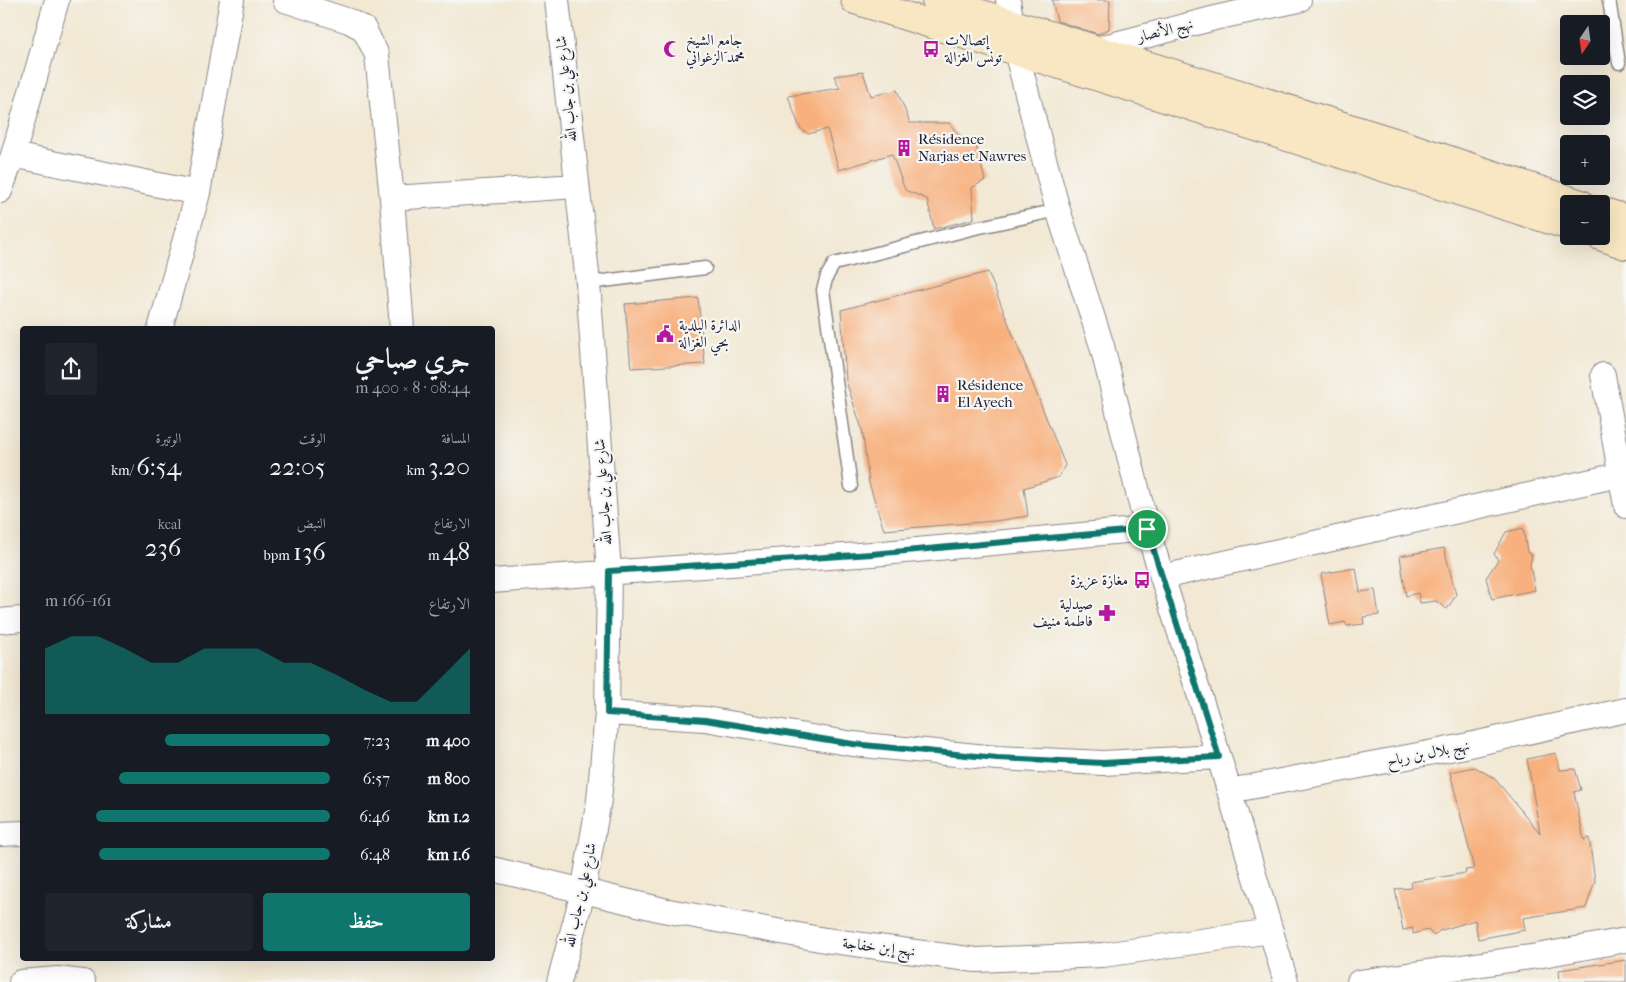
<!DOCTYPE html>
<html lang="ar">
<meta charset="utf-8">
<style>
:root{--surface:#171b24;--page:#20242c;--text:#f1f3f6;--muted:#9ea1a6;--accent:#0f766e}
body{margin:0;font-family:"IM FELL French Canon",Amiri,serif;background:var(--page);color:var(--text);direction:rtl;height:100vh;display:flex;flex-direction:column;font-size:19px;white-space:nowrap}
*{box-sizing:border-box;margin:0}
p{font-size:16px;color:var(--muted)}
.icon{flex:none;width:28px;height:28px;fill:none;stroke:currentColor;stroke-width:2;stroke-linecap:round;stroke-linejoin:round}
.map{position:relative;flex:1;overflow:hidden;direction:ltr}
.side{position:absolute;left:20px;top:326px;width:475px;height:635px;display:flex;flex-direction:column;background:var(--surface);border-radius:5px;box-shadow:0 5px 20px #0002;direction:rtl}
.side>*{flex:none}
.needle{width:32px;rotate:193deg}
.tools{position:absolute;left:1560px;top:15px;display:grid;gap:10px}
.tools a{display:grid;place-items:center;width:50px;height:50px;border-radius:5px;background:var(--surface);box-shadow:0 5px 20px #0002;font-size:25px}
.pin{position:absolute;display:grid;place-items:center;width:42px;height:42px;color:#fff;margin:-21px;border:2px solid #fff;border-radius:50%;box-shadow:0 1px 5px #0007}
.round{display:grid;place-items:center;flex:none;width:52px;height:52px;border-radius:5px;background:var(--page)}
.head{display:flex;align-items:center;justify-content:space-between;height:85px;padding:0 25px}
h1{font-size:28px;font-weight:600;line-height:38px}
.stats{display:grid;grid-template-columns:repeat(3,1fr);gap:8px;height:85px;padding:5px 25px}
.stats div{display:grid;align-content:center}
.stats b{font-size:25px;font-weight:600}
.stats small{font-size:14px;font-weight:400}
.stats p{font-size:14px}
.chart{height:140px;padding:10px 25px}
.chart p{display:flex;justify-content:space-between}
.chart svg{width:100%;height:90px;margin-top:5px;fill:var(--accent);opacity:.7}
.action{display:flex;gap:10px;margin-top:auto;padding:10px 25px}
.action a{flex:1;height:58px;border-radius:5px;background:var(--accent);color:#fff;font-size:20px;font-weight:600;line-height:58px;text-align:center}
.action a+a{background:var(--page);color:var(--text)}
ul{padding:0 25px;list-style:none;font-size:16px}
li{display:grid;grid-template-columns:80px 60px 1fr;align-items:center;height:38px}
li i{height:12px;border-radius:6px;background:var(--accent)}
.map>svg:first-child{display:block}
.building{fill:#f8b17e}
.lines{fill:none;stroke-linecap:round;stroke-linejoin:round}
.lane-casing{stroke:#8a8587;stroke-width:15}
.street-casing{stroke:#8a8587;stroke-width:26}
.secondary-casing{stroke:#8a8587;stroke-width:30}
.lane{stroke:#fff;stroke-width:12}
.street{stroke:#fff;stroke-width:24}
.secondary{stroke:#f9e7c3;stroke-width:28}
.route-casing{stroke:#fff;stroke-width:10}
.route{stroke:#0f766e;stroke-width:6}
.labels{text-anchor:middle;stroke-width:4.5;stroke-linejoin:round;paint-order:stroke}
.street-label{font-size:15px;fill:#22223b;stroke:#f6f6f2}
.poi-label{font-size:15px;fill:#22223b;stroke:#f6f6f2;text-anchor:start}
</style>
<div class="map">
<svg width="1626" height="982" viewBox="0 0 1626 982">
<rect width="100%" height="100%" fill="#f6f6f2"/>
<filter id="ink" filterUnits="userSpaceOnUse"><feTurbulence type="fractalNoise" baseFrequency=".02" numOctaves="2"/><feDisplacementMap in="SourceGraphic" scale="10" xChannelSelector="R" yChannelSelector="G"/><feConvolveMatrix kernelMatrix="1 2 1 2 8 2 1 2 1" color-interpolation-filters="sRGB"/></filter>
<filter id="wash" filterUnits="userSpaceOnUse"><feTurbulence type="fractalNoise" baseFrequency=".0096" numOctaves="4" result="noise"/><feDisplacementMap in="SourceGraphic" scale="20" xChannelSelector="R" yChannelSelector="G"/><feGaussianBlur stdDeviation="1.12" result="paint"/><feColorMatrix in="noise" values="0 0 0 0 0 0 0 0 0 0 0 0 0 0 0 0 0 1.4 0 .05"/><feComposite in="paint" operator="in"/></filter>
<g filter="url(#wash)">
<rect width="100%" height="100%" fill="#f2e8d3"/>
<g id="blocks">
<path class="building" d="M 1052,0 L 1110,0 L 1109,29 L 1098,34 L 1057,21 Z
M 863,72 L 871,96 L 897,90 L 910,123 L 949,123 L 961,138 L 975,142 L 985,180 L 972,188 L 974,219 L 934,229 L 927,199 L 905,190 L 892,154 L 839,170 L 827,129 L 808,134 L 800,128 L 788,96 L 840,88 L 834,76 Z
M 988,272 L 1065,465 L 1059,477 L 1024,488 L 1028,516 L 995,521 L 884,530 L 869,483 L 862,429 L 846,381 L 841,310 Z
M 698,298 L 705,364 L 631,368 L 625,304 Z
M 1523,528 L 1527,552 L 1532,555 L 1530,565 L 1535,590 L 1492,599 L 1486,578 L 1498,560 L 1494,554 L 1506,532 Z
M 1444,548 L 1456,595 L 1447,609 L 1436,601 L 1420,603 L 1418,593 L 1406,596 L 1400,556 Z
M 1356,568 L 1360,592 L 1375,590 L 1379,615 L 1363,617 L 1364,624 L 1347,626 L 1345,622 L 1330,625 L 1321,574 Z
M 1556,753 L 1560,770 L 1575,769 L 1581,790 L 1574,792 L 1584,840 L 1589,838 L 1595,881 L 1586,908 L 1523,918 L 1525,930 L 1478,939 L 1475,920 L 1439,931 L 1434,936 L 1428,930 L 1413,934 L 1413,928 L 1403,930 L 1395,889 L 1412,888 L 1411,882 L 1466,873 L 1465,870 L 1474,869 L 1450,772 L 1475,767 L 1494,778 L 1540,833 L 1527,759 Z
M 1626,960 L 1626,982 L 1560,982 L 1559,970 Z"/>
</g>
</g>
<g filter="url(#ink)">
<use href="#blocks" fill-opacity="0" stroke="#8a8587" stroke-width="1"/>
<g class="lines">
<g class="lane-casing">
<path id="lane" d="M 1609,0 L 1619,63
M 588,283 L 705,268
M 851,486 L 823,290 L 827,276 L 834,264 L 971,229 L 1058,210"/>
</g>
<g class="street-casing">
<path id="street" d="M 285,0 L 349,21 L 364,29 L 377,55 L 392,198 L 402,329
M 557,0 L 588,283 L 609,571 L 607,713 L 599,800 L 583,892 L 559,982
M 1008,0 L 1016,51 L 1042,151 L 1058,210 L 1102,346 L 1147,529 L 1219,757 L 1286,982
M 1088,51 L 1219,17 L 1299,0
M 13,155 L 198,193
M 0,191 L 13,155 L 57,0
M 392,198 L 577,186
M 160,329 L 198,193 L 232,0
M 1603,375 L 1626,506
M 1162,577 L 1619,475
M 492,581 L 872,554 L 1147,529
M 0,621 L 22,619
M 607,713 L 705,719 L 853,744 L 997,758 L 1103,763 L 1219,757
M 1229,791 L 1460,747 L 1626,710
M 0,834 L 22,833
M 492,869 L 663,910 L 825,940 L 976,960 L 1103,955 L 1271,931
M 21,982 L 57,979 L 83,982
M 1359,982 L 1537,956 L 1626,940"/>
</g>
<g class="secondary-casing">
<path id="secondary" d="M 855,0 L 1569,226
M 936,0 L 1401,144 L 1581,204
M 1601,211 L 1626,219
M 1600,236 L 1626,245"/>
</g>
<use href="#lane" class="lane"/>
<use href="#street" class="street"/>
<use href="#secondary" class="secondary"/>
</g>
</g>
<g class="lines" filter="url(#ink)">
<g class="route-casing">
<path id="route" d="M 1147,529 L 1219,757 L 1103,763 L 997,758 L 853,744 L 705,720 L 607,713 L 609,571 L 872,554 Z"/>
</g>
<use href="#route" class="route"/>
</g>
<defs>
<g id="mosque-bare" transform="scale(1.35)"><path d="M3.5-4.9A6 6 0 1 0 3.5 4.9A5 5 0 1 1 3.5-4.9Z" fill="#b5179e" stroke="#f6f6f2" stroke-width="2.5" paint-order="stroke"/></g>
<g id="bus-bare" transform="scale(1.35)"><path d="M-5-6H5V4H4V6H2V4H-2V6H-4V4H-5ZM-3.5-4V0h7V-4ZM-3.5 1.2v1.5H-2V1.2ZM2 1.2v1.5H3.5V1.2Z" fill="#b5179e" stroke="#f6f6f2" stroke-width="2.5" paint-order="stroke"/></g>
<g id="building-bare" transform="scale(1.35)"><path d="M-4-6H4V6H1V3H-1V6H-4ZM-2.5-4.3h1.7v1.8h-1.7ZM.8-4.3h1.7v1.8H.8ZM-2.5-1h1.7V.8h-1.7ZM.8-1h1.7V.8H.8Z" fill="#b5179e" stroke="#f6f6f2" stroke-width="2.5" paint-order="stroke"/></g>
<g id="civic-bare" transform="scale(1.35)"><path d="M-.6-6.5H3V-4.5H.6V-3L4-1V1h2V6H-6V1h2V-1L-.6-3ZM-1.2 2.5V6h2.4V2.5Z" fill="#b5179e" stroke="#f6f6f2" stroke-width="2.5" paint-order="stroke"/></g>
<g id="pharmacy-bare" transform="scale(1.35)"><path d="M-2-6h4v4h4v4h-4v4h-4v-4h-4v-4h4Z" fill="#b5179e" stroke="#f6f6f2" stroke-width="2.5" paint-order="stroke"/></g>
</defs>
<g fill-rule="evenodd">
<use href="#mosque-bare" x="672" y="49"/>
<use href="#bus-bare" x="931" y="49"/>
<use href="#building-bare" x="904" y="148"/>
<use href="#civic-bare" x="665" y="334"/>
<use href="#building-bare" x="943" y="394"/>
<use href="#bus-bare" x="1142" y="580"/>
<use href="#pharmacy-bare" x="1107" y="613"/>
</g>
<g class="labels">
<g class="street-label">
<text transform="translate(1165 30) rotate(-14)" y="5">نهج الأنصار</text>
<text transform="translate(566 89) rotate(-96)" y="5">شارع علي بن جاب الله</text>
<text transform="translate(603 492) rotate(-94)" y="5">شارع علي بن جاب الله</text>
<text transform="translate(1428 753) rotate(-11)" y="5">نهج بلال بن رباح</text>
<text transform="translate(580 895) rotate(-78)" y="5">شارع علي بن جاب الله</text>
<text transform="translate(879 947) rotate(7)" y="5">نهج إبن خفاجة</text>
</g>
<g class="poi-label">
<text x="686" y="45">جامع الشيخ<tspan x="686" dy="17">محمد الزغواني</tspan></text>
<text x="945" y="45">إتصالات<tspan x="945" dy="17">تونس الغزالة</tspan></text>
<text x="918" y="144">Résidence<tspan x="918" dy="17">Narjas et Nawres</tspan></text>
<text x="679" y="330">الدائرة البلدية<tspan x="679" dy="17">بحي الغزالة</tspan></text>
<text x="957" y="390">Résidence<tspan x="957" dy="17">El Ayech</tspan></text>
<text x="1128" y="585" text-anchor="end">مغازة عزيزة</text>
<text x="1093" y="609" text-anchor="end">صيدلية<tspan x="1093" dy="17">فاطمة منيف</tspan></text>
</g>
</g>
</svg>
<div class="tools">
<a><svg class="needle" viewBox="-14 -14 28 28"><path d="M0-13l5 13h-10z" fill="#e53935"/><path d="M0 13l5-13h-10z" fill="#9ea1a6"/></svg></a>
<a><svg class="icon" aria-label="layers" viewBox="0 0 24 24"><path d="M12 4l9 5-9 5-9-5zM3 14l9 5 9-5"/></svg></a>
<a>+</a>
<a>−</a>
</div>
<div class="pin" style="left:1147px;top:529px;background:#1e9e55"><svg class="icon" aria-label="arrive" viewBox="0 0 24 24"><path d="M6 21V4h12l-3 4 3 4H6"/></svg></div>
<section class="side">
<div class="head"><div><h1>جري صباحي</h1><p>08:44 · 8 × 400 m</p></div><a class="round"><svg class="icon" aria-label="share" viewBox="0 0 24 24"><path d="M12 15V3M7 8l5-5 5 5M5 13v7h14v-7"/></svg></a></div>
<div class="stats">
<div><p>المسافة</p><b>3.20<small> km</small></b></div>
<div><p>الوقت</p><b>22:05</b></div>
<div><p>الوتيرة</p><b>6:54<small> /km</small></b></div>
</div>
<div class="stats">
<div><p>الارتفاع</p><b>48<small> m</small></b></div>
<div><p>النبض</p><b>136<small> bpm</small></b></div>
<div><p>kcal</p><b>236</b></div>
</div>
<div class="chart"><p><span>الارتفاع</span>161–166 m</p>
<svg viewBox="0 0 160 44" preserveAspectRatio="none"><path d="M0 44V12L10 6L20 6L30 12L40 19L50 19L60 12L70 12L80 12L90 19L100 19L110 25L120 32L130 38L140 38L150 25L160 12V44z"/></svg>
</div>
<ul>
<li><b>400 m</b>7:23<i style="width:58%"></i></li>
<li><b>800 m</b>6:57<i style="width:74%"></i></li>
<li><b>1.2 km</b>6:46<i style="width:82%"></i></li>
<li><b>1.6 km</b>6:48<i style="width:81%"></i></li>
</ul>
<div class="action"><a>حفظ</a><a>مشاركة</a></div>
</section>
</div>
